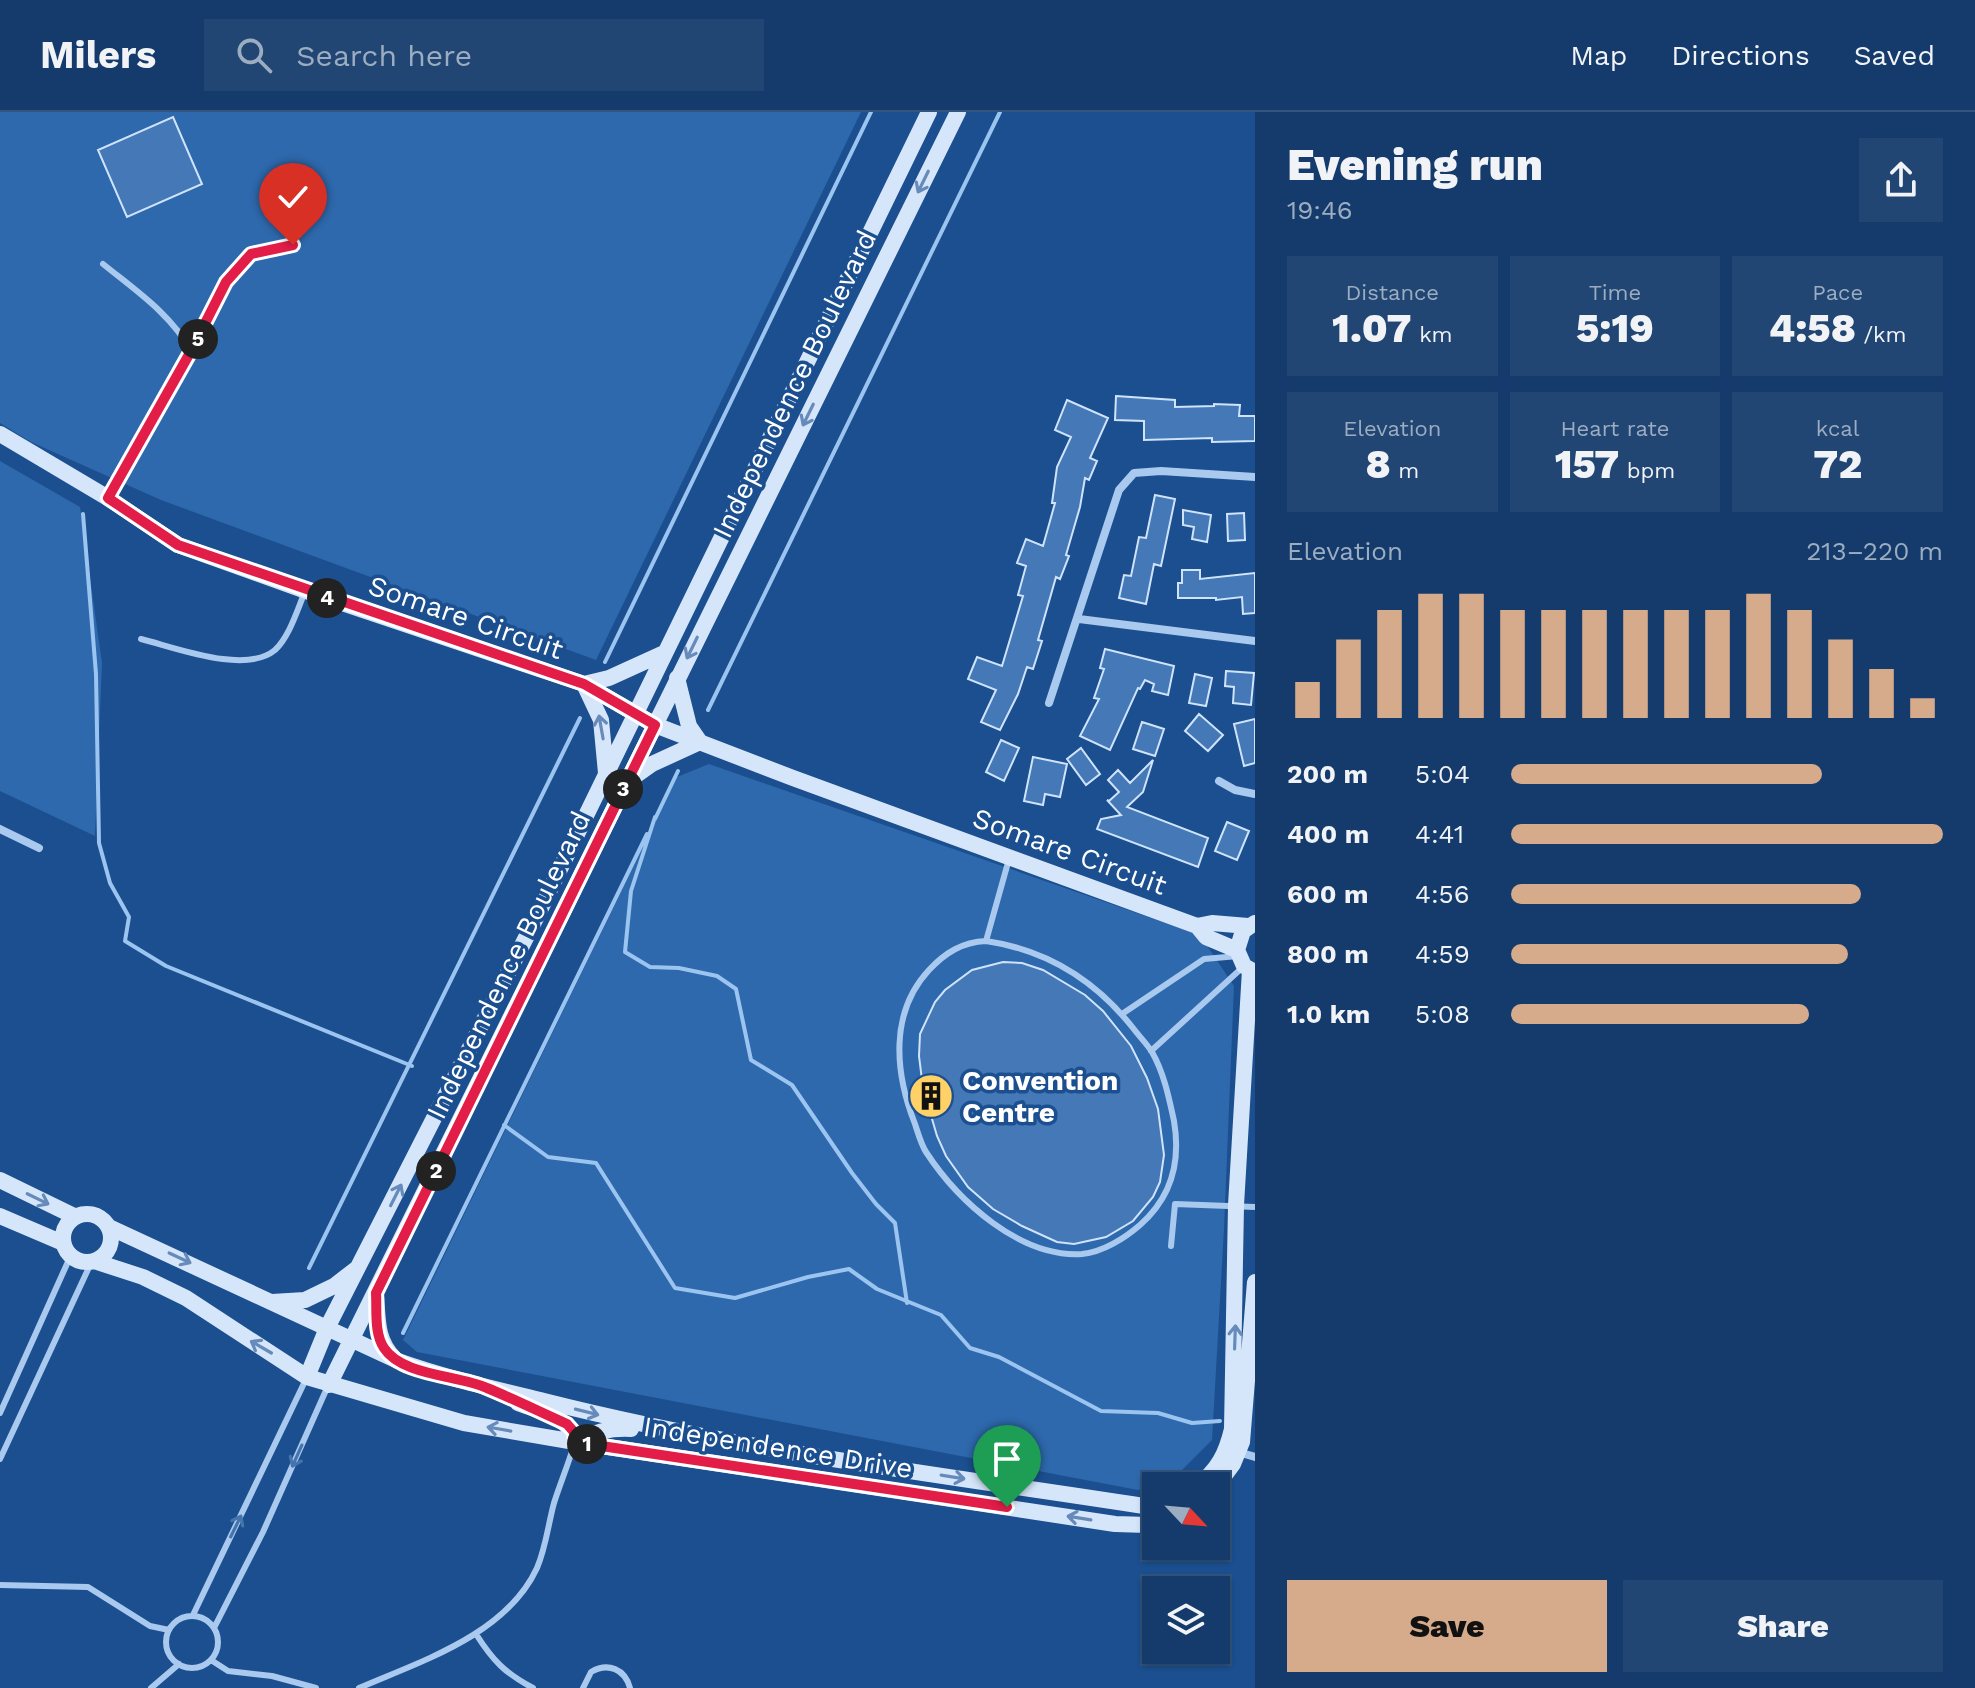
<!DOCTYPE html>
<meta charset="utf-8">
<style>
:root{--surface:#143b6b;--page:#214673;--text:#f1f3f6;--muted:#9dadc1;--line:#33557e;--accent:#d6ab8b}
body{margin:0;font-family:"Work Sans",sans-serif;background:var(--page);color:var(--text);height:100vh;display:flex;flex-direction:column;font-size:30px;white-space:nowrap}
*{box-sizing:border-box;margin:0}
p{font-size:26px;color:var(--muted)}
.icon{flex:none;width:44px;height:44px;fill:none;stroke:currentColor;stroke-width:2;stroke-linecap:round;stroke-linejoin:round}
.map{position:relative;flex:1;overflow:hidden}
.panel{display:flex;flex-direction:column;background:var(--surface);width:720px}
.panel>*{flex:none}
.needle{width:52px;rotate:116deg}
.controls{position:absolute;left:1142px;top:1360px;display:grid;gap:16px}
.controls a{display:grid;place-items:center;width:88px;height:88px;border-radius:0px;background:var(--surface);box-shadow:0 2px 6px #0004,0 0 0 2px var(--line);font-size:40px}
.pin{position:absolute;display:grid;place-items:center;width:68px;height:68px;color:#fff;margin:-82px -34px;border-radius:50% 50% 50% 0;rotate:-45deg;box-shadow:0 0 8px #0007}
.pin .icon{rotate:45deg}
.km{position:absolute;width:40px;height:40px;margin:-20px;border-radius:50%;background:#222;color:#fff;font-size:22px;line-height:40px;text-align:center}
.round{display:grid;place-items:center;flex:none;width:84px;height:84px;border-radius:0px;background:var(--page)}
.head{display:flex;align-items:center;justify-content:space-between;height:136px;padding:0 32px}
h1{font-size:44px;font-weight:800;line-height:60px}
.stats{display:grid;grid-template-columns:repeat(3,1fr);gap:12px;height:136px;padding:8px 32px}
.stats div{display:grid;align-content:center;border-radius:0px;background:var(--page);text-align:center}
.stats b{font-size:40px;font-weight:800}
.stats small{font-size:22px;font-weight:400}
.stats p{font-size:22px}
.chart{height:224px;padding:16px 32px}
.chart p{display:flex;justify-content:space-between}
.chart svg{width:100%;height:144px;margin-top:8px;stroke:var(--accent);stroke-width:6}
.button{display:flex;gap:16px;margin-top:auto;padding:16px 32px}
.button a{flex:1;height:92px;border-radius:0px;background:var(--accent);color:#111;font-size:32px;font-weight:800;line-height:92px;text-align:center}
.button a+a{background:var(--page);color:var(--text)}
ul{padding:0 32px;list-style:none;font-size:26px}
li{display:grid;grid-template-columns:128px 96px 1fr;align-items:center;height:60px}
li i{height:20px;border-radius:10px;background:var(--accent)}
header{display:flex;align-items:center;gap:48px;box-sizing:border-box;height:112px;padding:0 40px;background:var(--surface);border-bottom:2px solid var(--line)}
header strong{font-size:38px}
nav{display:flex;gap:44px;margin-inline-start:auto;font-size:28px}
.search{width:560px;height:72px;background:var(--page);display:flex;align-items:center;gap:20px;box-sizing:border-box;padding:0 28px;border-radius:0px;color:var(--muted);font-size:30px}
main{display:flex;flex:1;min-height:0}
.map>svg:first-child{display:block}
.green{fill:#2e69ad}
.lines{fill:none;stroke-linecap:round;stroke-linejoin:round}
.stream{stroke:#9cc4f0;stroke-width:4}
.building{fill:#4478b7;stroke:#cfe3fa;stroke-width:2}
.lane{stroke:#a9c9ee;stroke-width:6}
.street{stroke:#a9c9ee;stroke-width:8}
.secondary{stroke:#d6e6fa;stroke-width:16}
.oneway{stroke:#668bba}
.oneway2{stroke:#4674ac}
.route-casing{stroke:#fff;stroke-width:16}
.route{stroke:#e11d48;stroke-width:10}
.labels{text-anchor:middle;stroke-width:7;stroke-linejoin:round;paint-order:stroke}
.street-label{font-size:28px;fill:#fff;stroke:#1b4f8f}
.poi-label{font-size:28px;font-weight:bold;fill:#fff;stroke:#1b4f8f;text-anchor:start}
</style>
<header>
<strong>Milers</strong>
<div class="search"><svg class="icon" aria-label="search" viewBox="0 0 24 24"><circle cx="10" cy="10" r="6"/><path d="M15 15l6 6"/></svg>Search here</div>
<nav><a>Map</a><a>Directions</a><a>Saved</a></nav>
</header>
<main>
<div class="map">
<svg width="1255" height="1576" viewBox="0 0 1255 1576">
<rect width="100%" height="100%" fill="#1b4f8f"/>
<path class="green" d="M 0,0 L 861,0 L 596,548 L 161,388 L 31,330 L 0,311 Z
M 0,349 L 80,395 L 102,551 L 95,724 L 0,679 Z
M 709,652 L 1200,823 L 1234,874 L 1224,1117 L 1212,1328 L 1177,1363 L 1138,1378 L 417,1240 L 403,1228 L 677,665 Z"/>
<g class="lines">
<path class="stream" d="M 83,402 L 96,562 L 99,731 L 110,771 L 129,805 L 125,829 L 166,854 L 412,954
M 605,550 L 871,0
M 708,598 L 1000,0
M 655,705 L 631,779 L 625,840 L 650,855 L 679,856 L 717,864 L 736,877 L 751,948 L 792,973 L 852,1061 L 876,1092 L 895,1111 L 907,1191
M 655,707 L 678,659
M 504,1013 L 548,1045 L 596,1051 L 675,1176 L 735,1186 L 808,1165 L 849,1157 L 877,1177 L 941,1203 L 970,1236 L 999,1245 L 1101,1299 L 1158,1301 L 1192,1311 L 1220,1309
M 309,1156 L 580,606
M 403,1221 L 647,722"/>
</g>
<path class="building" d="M 173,5 L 202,72 L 127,105 L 98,38 Z
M 1116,284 L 1175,288 L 1175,295 L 1214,294 L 1214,292 L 1240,293 L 1239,304 L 1255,304 L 1255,329 L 1212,330 L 1212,326 L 1144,328 L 1144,309 L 1115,308 Z
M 1067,288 L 1108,306 L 1090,346 L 1097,349 L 1089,368 L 1085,366 L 1080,395 L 1066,443 L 1069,444 L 1060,467 L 1056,465 L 1038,528 L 1042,529 L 1033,557 L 1027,555 L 1018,582 L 1000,618 L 981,610 L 996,578 L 968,567 L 977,545 L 1002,554 L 1023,484 L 1018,483 L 1026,454 L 1017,451 L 1026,427 L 1043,434 L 1055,391 L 1052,391 L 1057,355 L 1071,325 L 1055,318 Z
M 1155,383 L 1175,387 L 1161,454 L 1154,452 L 1146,492 L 1119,486 L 1124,463 L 1131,464 L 1139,425 L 1146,426 Z
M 1183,398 L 1211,403 L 1207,430 L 1192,427 L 1194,415 L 1183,413 Z
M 1244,401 L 1245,428 L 1228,429 L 1227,402 Z
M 1182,458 L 1200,458 L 1200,467 L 1255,461 L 1255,501 L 1243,502 L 1242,485 L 1216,488 L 1216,486 L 1178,486 L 1178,471 L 1182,471 Z
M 1105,537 L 1174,554 L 1168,583 L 1152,579 L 1154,572 L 1145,568 L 1140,577 L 1138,576 L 1110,638 L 1080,624 L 1099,587 L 1094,586 L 1104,557 L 1100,556 Z
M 1226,559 L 1254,561 L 1251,593 L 1233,591 L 1234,575 L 1225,574 Z
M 1195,562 L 1212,566 L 1206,594 L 1189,591 Z
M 1199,602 L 1223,623 L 1208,639 L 1185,619 Z
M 1255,607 L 1255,651 L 1244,654 L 1234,612 Z
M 1142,610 L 1164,617 L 1155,644 L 1133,637 Z
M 1001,628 L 1019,636 L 1004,669 L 986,660 Z
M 1081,636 L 1100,662 L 1086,673 L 1067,647 Z
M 1033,645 L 1067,652 L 1060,685 L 1045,682 L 1043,693 L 1024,689 Z
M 1153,648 L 1143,680 L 1127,695 L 1208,726 L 1198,755 L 1097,717 L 1101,707 L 1121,703 L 1107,688 L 1109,689 L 1119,680 L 1108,668 L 1118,658 L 1130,671 Z
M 1227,710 L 1249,719 L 1237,748 L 1215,739 Z
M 1003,850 L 1022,851 L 1043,858 L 1085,883 L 1103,899 L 1131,934 L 1147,966 L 1158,997 L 1164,1043 L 1160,1070 L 1153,1085 L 1133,1109 L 1106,1125 L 1074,1132 L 1057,1130 L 1022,1114 L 993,1097 L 968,1075 L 946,1044 L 937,1024 L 923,976 L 919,944 L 920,922 L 935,890 L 945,878 L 972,858 Z"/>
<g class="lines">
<path class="lane" d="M 103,152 C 135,178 171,202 191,239
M 110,384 L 191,239 L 226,170 L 251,142 L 293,133
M 141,527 C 174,535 245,563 275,538 C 289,525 297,499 304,482
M 986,829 C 1047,838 1095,868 1133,916 C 1139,924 1147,932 1152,940 C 1164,961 1169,986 1174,1009 C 1181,1050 1172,1085 1140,1113 C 1125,1126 1103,1140 1082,1142 C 1020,1146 958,1089 926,1040 C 921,1032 918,1021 915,1012 C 895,961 889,901 929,858 C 945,841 962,830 986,829 Z
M 986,829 L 1009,747
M 1122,902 L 1204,847 L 1238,844
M 1151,939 L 1243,855
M 1171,1134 L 1175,1092 L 1255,1095
M 0,1301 L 71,1143
M 0,1347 L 91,1151
M 0,1473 L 88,1475 L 150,1514 L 169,1518
M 193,1503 L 307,1265
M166 1530a26 26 0 1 1 52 0a26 26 0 1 1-52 0Z
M 214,1516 L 263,1420 L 327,1276
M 476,1522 C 493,1549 505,1561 533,1576
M 211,1548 L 228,1559 L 272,1564 L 316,1576
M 151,1576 L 179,1552
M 359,1576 C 421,1549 506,1523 537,1456 C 546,1435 548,1413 554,1391 C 560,1372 568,1353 574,1333
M 583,1576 L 591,1560 C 608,1550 625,1557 630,1576"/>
<path class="street" d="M 1079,507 L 1255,529
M 1049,591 L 1119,378 L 1134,361 L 1161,359 L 1255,365
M 1219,669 L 1235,678 L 1255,682
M 0,717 L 39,736
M 1238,1340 L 1255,1345"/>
<path class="secondary" d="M 0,322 L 108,386 L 178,433 L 306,479 L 584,572 L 655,613 L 793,666 L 1197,814 L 1212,811 L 1248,814
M 677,566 L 689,614 L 700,630
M 584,572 L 601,608 L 606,661
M 584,572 L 609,566 L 664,541
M 628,669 L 652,652 L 700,630
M 1255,811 L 1243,819 L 1237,838 L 1244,854 L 1255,860
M 1197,814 L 1206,825 L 1237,838
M 0,1068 L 76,1105
M63 1126a24 24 0 1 1 48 0a24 24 0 1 1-48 0Z
M 0,1104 L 63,1131
M 109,1115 L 398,1249 C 446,1266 495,1277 544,1289 C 741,1339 944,1363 1144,1394 L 1156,1392
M 94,1149 L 143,1165 L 186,1186 L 307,1265 L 464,1311 L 575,1330 L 1115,1412 L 1148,1413 L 1156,1410
M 376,1182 C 378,1207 376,1228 394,1246
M 272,1190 L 305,1188 L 334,1174 L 356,1157
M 307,1265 L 327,1216 L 539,800 L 929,0
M 329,1273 L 958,0
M 518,1291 C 538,1299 573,1306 575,1330
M 575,1330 C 594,1320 609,1316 631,1317
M 1197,1374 C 1218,1358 1226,1342 1232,1317 L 1236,1093 L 1250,858
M 1216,1375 L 1233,1352 L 1242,1330 L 1255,1170"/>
</g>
<defs><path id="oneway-shaft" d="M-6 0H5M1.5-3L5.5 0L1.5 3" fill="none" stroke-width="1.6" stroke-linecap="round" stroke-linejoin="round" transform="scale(2)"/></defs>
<g class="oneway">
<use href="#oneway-shaft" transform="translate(923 70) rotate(116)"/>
<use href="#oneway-shaft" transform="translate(808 303) rotate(116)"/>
<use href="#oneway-shaft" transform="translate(692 536) rotate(116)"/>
<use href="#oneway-shaft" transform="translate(601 615) rotate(-100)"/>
<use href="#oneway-shaft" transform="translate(396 1083) rotate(-63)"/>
<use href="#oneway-shaft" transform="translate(38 1087) rotate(26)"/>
<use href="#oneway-shaft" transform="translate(180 1146) rotate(25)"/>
<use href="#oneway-shaft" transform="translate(1235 1225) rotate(-88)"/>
<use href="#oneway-shaft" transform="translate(261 1235) rotate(-150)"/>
<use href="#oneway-shaft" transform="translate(587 1300) rotate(14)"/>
<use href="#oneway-shaft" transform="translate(499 1317) rotate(-170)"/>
<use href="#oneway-shaft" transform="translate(953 1365) rotate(9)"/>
<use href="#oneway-shaft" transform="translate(1079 1406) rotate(-171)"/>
</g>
<g class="oneway2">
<use href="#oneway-shaft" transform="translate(297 1344) rotate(114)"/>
<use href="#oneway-shaft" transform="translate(236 1414) rotate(-64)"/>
</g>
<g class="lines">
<g class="route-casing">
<path id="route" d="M 293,133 L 251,142 L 226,170 L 191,239 L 108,386 L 178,433 L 584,572 L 655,613 L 376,1181 C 377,1198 374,1221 384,1236 C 402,1264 459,1263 487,1276 C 514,1287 540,1300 567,1312 L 574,1320 L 575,1330 L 1007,1395"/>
</g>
<use href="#route" class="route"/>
</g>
<defs>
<g id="building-disc" transform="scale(2.3)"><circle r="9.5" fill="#ffd166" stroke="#1b4f8f"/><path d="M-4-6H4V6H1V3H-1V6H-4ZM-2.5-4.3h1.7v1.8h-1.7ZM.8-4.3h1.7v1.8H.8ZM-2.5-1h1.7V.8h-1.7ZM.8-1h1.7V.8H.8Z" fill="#111"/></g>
</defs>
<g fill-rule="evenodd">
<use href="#building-disc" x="931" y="984"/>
</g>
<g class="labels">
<g class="street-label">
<text transform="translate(794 272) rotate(-64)" y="10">Independence Boulevard</text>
<text transform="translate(466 505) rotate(19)" y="10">Somare Circuit</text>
<text transform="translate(1070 739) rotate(20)" y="10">Somare Circuit</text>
<text transform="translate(508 853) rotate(-64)" y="10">Independence Boulevard</text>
<text transform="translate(778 1335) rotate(9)" y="10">Independence Drive</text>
</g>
<g class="poi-label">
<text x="962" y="978">Convention<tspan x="962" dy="32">Centre</tspan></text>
</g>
</g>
</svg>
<div class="controls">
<a><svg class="needle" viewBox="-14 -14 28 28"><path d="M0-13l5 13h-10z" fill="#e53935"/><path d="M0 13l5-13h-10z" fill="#9dadc1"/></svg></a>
<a><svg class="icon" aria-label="layers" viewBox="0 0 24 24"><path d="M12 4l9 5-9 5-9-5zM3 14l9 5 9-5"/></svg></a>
</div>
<div class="pin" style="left:1007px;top:1395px;background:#1e9e55"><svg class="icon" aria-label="arrive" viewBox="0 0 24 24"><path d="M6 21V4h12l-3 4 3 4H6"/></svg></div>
<div class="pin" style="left:293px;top:133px;background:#d93025"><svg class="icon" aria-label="check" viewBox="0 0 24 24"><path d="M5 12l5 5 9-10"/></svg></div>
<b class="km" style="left:587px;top:1332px">1</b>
<b class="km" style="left:436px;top:1059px">2</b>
<b class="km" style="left:623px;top:677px">3</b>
<b class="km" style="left:327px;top:486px">4</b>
<b class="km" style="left:198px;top:227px">5</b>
</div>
<section class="panel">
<div class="head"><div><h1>Evening run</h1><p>19:46</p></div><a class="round"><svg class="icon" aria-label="share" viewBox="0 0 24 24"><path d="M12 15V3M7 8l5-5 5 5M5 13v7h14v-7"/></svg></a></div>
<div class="stats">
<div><p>Distance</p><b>1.07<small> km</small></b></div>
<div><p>Time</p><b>5:19</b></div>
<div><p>Pace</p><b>4:58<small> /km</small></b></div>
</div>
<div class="stats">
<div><p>Elevation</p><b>8<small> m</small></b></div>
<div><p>Heart rate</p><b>157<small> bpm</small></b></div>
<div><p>kcal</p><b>72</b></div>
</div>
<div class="chart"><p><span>Elevation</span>213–220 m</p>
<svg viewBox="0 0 160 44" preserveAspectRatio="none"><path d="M5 44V33M15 44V20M25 44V11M35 44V6M45 44V6M55 44V11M65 44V11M75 44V11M85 44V11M95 44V11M105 44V11M115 44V6M125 44V11M135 44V20M145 44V29M155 44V38"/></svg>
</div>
<ul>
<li><b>200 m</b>5:04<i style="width:72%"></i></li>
<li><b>400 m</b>4:41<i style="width:100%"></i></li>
<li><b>600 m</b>4:56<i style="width:81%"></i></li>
<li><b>800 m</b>4:59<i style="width:78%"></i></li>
<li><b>1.0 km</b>5:08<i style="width:69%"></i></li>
</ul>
<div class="button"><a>Save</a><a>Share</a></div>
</section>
</main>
